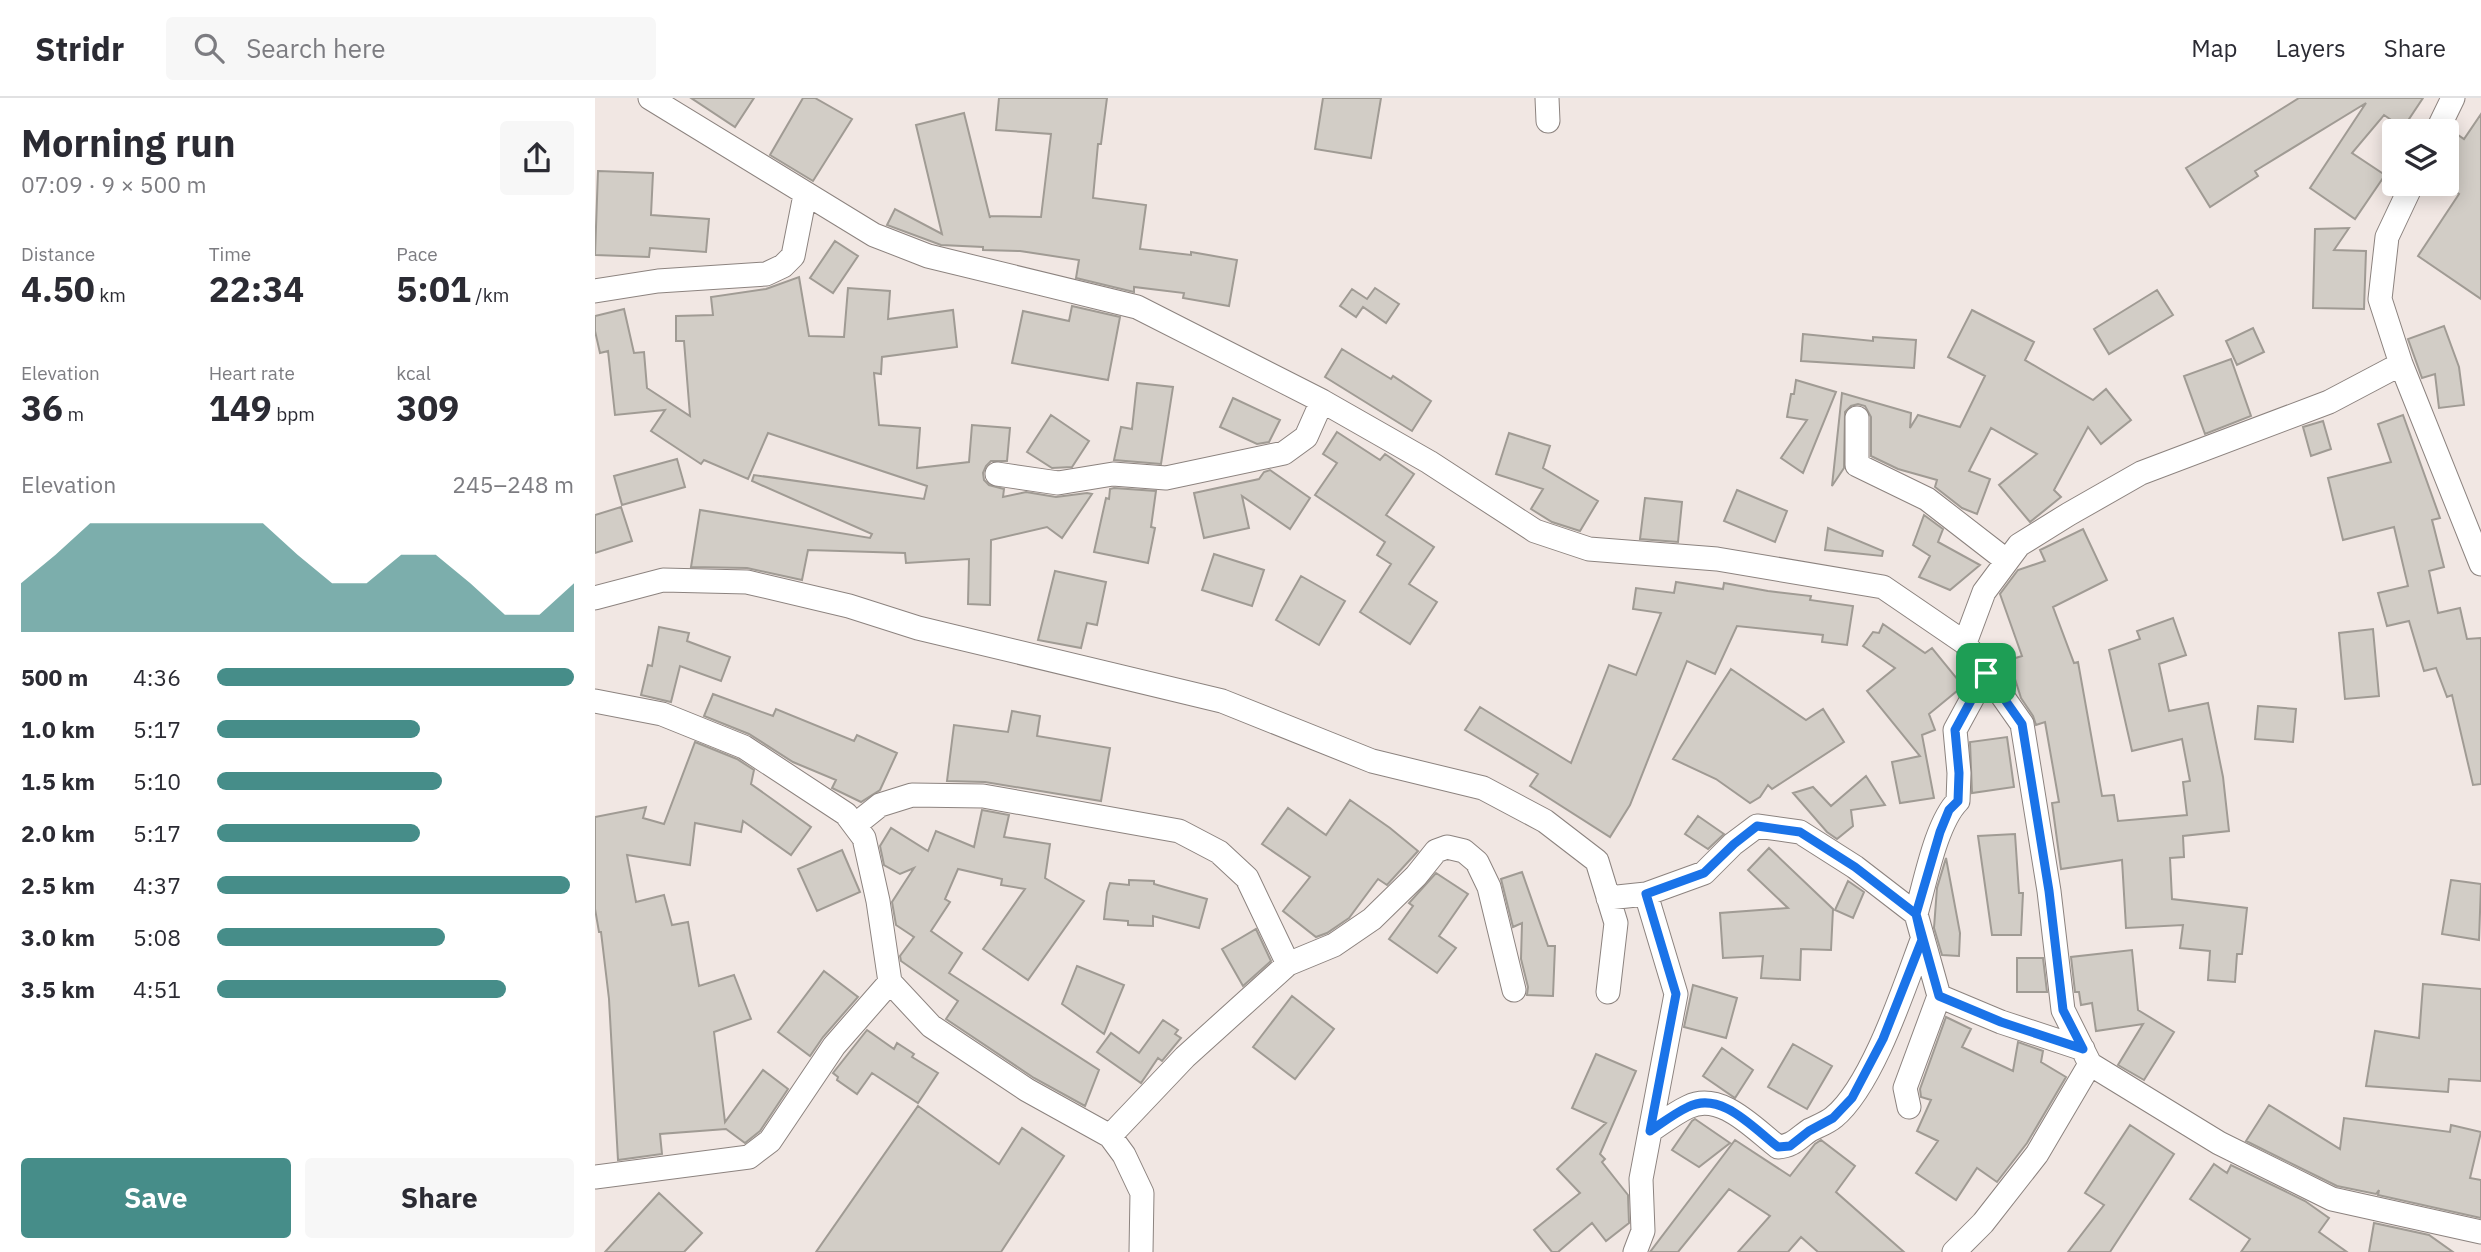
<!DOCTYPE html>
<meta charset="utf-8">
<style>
:root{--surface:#fff;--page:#f7f7f7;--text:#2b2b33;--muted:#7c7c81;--line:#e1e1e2;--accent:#468d89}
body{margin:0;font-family:"IBM Plex Sans",sans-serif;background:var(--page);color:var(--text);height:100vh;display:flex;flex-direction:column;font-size:26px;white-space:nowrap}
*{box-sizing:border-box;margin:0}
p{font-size:23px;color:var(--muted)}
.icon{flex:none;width:38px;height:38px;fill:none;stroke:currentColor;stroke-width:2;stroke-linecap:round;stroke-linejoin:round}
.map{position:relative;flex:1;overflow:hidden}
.sheet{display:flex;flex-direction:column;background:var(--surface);width:595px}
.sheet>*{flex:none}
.controls{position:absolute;left:1787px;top:21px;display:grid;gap:14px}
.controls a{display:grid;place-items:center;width:77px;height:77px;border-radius:7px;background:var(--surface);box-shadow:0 4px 18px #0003;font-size:35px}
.pin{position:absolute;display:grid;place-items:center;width:60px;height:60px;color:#fff;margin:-30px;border-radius:14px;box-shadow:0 4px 10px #0006}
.round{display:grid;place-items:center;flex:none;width:74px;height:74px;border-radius:7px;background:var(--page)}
.overview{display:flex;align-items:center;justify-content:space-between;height:119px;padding:0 21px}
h1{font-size:38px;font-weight:800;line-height:52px}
.figures{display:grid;grid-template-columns:repeat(3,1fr);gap:10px;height:119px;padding:7px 21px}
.figures div{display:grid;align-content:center}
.figures b{font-size:35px;font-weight:800}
.figures small{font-size:19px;font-weight:400}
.figures p{font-size:19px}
.chart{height:196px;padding:14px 21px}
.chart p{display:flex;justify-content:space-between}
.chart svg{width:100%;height:126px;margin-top:7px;fill:var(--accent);opacity:.7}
.cta{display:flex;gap:14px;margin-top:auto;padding:14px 21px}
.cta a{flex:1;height:80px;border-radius:7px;background:var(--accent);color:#fff;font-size:28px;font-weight:800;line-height:80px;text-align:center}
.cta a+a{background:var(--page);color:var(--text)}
ul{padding:0 21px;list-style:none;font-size:23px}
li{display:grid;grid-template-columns:112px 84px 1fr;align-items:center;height:52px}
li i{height:18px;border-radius:9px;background:var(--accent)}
header{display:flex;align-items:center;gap:42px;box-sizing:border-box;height:98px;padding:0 35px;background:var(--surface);border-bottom:2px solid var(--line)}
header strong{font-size:33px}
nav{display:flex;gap:38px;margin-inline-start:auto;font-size:24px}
.search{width:490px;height:63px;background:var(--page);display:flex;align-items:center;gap:18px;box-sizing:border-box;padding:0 24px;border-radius:7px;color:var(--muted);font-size:26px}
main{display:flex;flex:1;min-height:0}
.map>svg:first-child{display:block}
.building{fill:#d2cdc6;stroke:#a09b94;stroke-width:2}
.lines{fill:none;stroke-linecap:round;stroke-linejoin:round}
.minor-casing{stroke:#8c837f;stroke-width:25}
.minor{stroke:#fff;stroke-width:23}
.route-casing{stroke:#fff;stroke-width:14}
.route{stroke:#1a73e8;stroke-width:9}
</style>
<header>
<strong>Stridr</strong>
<div class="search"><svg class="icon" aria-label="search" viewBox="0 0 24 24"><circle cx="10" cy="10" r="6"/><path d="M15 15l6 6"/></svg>Search here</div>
<nav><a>Map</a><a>Layers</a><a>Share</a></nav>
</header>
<main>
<section class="sheet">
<div class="overview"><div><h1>Morning run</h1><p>07:09 · 9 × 500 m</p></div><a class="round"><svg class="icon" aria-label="share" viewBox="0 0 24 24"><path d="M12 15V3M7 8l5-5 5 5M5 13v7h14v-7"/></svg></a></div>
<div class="figures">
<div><p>Distance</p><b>4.50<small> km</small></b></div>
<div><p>Time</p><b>22:34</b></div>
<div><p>Pace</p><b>5:01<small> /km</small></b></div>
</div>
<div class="figures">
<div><p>Elevation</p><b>36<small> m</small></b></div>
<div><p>Heart rate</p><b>149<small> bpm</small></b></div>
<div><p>kcal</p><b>309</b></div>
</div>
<div class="chart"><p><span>Elevation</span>245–248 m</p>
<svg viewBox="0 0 160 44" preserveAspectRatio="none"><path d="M0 44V27L10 17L20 6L30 6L40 6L50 6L60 6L70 6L80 17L90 27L100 27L110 17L120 17L130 27L140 38L150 38L160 27V44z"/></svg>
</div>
<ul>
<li><b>500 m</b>4:36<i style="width:100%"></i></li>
<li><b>1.0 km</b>5:17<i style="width:57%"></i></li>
<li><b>1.5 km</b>5:10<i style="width:63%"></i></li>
<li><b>2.0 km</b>5:17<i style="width:57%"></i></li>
<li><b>2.5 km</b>4:37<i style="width:99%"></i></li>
<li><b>3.0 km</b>5:08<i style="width:64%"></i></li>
<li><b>3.5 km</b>4:51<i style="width:81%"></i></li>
</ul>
<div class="cta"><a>Save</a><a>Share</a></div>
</section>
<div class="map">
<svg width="1886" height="1154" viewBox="0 0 1886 1154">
<rect width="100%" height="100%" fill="#f1e7e3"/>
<path class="building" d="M 96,0 L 159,0 L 140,29 Z
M 208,0 L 220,0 L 257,21 L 218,83 L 175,57 Z
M 404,0 L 512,0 L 506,46 L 503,46 L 498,100 L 551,107 L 545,151 L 596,157 L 596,154 L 642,162 L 634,208 L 588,200 L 589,195 L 539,189 L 539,194 L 481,180 L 484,162 L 425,153 L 388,152 L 388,149 L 346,147 L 292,127 L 300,111 L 347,136 L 321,27 L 369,15 L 395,120 L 395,118 L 446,119 L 456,36 L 401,32 Z
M 728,0 L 786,0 L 776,60 L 720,51 Z
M 1704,0 L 1828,0 L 1808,30 L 1789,17 L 1757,55 L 1790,77 L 1760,121 L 1715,90 L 1771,5 L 1660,73 L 1663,78 L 1615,109 L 1591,70 Z
M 1886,16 L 1886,201 L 1823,158 L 1864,96 L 1852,87 L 1852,47 L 1860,35 L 1869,41 Z
M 3,73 L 58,75 L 56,117 L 114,121 L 111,154 L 55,150 L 54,159 L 0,157 Z
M 1754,130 L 1739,152 L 1771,153 L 1769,211 L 1718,210 L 1720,131 Z
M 240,143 L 263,158 L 238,195 L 215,180 Z
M 204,179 L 214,238 L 249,239 L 253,190 L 295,193 L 293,221 L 358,212 L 362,249 L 287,259 L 286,276 L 279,275 L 284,327 L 325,330 L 322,370 L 374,364 L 377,327 L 415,330 L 412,363 L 396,363 L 391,368 L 388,375 L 389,382 L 394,387 L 409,391 L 408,399 L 431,394 L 461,399 L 492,395 L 497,396 L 467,440 L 452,429 L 396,442 L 395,507 L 373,506 L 374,461 L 311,465 L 310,455 L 213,452 L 207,482 L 152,470 L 96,469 L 105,412 L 275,440 L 277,436 L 157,383 L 159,377 L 329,401 L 332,388 L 173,335 L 153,381 L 109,362 L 106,366 L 56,333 L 70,312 L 20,317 L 13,253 L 5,255 L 0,233 L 0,218 L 29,211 L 39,255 L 49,254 L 52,290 L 95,318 L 89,243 L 81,243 L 81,218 L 118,217 L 116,199 L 171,191 Z
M 780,190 L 804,206 L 791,225 L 768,209 L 761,219 L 745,208 L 757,191 L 772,201 Z
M 1562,192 L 1578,217 L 1514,256 L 1499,231 Z
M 477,208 L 525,219 L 513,282 L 417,265 L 428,213 L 474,223 Z
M 1377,212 L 1439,244 L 1430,262 L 1498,302 L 1511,291 L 1536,322 L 1506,346 L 1493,329 L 1459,392 L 1466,399 L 1435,424 L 1404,387 L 1442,356 L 1396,330 L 1374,373 L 1395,381 L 1382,416 L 1367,410 L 1340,389 L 1342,382 L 1303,371 L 1276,358 L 1276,319 L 1270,308 L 1263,306 L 1256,308 L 1250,314 L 1249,370 L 1237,388 L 1247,295 L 1316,315 L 1315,330 L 1323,317 L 1365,329 L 1390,278 L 1353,259 Z
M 1849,228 L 1864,269 L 1869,307 L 1844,310 L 1840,276 L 1827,280 L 1813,241 Z
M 1658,230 L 1669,254 L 1642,267 L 1631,243 Z
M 1208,236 L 1278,243 L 1278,239 L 1321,242 L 1319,270 L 1206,263 Z
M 747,251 L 796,281 L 798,278 L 836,303 L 817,333 L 730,279 Z
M 1636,261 L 1656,318 L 1610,336 L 1589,278 Z
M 1201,282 L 1241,294 L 1208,375 L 1186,360 L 1212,322 L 1192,319 L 1196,296 L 1199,296 Z
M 542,285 L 578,289 L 566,366 L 519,362 L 526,329 L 537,331 Z
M 638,300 L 685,322 L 674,344 L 662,346 L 625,329 Z
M 456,317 L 494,343 L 477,369 L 457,370 L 432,354 Z
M 1808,317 L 1845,420 L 1837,422 L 1849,469 L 1834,473 L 1843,515 L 1865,510 L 1872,541 L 1886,540 L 1886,686 L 1878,687 L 1857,597 L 1852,599 L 1841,570 L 1829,573 L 1814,523 L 1792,528 L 1783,495 L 1813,488 L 1799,429 L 1748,442 L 1733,380 L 1796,364 L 1783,326 Z
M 1728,323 L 1736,351 L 1716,358 L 1708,329 Z
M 742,334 L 785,362 L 790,356 L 819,376 L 791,417 L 839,449 L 814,486 L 842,504 L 815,546 L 765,514 L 796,466 L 782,457 L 790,444 L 720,397 L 742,365 L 728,356 Z
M 914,335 L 955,348 L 948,370 L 1003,403 L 985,433 L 957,424 L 936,411 L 948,391 L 901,376 Z
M 82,361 L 90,389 L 27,407 L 19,378 Z
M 675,372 L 715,400 L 695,431 L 647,398 L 654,430 L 609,440 L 599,395 L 664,381 L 669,374 Z
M 519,390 L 561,393 L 556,429 L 560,430 L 553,465 L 499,454 L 511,400 L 514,401 L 515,391 Z
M 1142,392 L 1192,413 L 1180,444 L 1129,423 Z
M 1050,400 L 1087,404 L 1083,444 L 1045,441 Z
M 26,409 L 37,443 L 0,455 L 0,417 Z
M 1329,417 L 1348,431 L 1343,444 L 1385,467 L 1355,492 L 1324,479 L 1335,458 L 1318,447 Z
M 1233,430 L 1288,453 L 1287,458 L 1230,452 Z
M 1488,431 L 1512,482 L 1458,509 L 1479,565 L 1483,564 L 1507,698 L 1519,697 L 1523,723 L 1592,717 L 1588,684 L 1595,683 L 1587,641 L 1537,653 L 1514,552 L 1545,541 L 1542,533 L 1578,520 L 1591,557 L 1564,566 L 1574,613 L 1613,605 L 1628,679 L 1634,733 L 1588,738 L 1589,759 L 1575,760 L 1577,801 L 1652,810 L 1647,856 L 1642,856 L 1640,884 L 1613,882 L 1615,853 L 1585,850 L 1588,827 L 1531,830 L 1527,762 L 1466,771 L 1457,705 L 1464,704 L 1450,624 L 1441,627 L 1438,618 L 1426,600 L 1414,562 L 1427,558 L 1405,496 L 1423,472 L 1450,463 L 1445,452 Z
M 619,456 L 669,472 L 657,508 L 607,492 Z
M 460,473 L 511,484 L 502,527 L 492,525 L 486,550 L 443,542 Z
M 706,478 L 750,503 L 724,547 L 681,522 Z
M 1081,484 L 1128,491 L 1129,485 L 1173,493 L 1216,498 L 1215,502 L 1258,508 L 1252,547 L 1227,544 L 1228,537 L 1142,528 L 1120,576 L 1092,563 L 1035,707 L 1015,739 L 935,688 L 943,676 L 870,632 L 885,609 L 976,665 L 1014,567 L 1041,577 L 1066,515 L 1038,511 L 1041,490 L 1079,495 Z
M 1288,526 L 1330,555 L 1337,550 L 1368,588 L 1334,616 L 1340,632 L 1327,637 L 1339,700 L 1305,705 L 1297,664 L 1325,658 L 1272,593 L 1300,570 L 1268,548 L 1278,534 L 1284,535 Z
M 64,529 L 94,535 L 92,543 L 135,559 L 126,583 L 85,568 L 76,604 L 46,597 L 53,567 L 57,568 Z
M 1778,531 L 1784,598 L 1750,601 L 1744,535 Z
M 1136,571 L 1211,622 L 1228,611 L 1249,644 L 1177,691 L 1173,687 L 1165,699 L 1155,705 L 1121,681 L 1078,661 Z
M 118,596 L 178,618 L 181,611 L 259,643 L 262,637 L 302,655 L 285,692 L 266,704 L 237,690 L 241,682 L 198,664 L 154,636 L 109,618 Z
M 1663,608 L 1701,611 L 1698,644 L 1660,641 Z
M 417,613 L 445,618 L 442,638 L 515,650 L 506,703 L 390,684 L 352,683 L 359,627 L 413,634 Z
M 1412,639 L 1419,689 L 1377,695 L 1375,644 Z
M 100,644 L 142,661 L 159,672 L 156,686 L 216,729 L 196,757 L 148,723 L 146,734 L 100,725 L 95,767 L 32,757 L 41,804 L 69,797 L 77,827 L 93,824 L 104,888 L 139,877 L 156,921 L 119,934 L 130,1024 L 168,972 L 193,991 L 165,1033 L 150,1045 L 131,1031 L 65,1036 L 67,1056 L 23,1062 L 14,901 L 6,834 L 4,834 L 0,811 L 0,719 L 51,709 L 48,720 L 69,726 Z
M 1271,678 L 1290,707 L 1256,712 L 1258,728 L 1242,741 L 1232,734 L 1198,695 L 1218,689 L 1236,708 Z
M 755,702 L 795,730 L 823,753 L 792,787 L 783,781 L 754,820 L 732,835 L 721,839 L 688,813 L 715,779 L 667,746 L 693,710 L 731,737 Z
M 387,712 L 414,717 L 409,739 L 455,746 L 450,780 L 489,803 L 433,882 L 388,851 L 430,791 L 406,787 L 407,781 L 363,771 L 350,801 L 355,804 L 336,833 L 367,855 L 354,875 L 504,972 L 490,1008 L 439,980 L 351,921 L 363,903 L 306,863 L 305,858 L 319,839 L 301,827 L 297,804 L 319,770 L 305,776 L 289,767 L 285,748 L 296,730 L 333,753 L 341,733 L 379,749 Z
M 1103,718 L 1129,736 L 1113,751 L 1090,736 Z
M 1420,736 L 1424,795 L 1428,795 L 1426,837 L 1397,837 L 1383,738 Z
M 1174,750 L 1238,811 L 1236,852 L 1206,851 L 1205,882 L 1166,880 L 1168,858 L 1128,860 L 1125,815 L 1193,810 L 1153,772 Z
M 247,752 L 265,794 L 222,813 L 203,771 Z
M 1351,760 L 1365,835 L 1364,858 L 1347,857 L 1339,830 L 1342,790 Z
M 927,774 L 953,848 L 960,848 L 958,898 L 932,897 L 933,889 L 926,861 L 927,825 L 918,829 L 906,781 Z
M 841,775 L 873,796 L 844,838 L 861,850 L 842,875 L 794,841 L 818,808 L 814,805 Z
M 534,782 L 559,783 L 559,786 L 612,801 L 604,830 L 558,818 L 558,828 L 533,827 L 533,823 L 509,821 L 512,794 L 515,785 L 534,787 Z
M 1856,782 L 1886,786 L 1884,842 L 1847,836 Z
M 1253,783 L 1269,794 L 1258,820 L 1240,812 Z
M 661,831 L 676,863 L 648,888 L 627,851 Z
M 1537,852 L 1543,912 L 1579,934 L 1549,982 L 1523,967 L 1548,926 L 1501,933 L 1497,905 L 1486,907 L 1484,894 L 1480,894 L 1476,859 Z
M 1422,860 L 1448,860 L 1452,894 L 1422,894 Z
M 482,868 L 529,887 L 509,936 L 467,906 Z
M 229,873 L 263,899 L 228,939 L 215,958 L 183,934 Z
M 1828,886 L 1886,891 L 1886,983 L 1854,981 L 1853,994 L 1771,988 L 1780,933 L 1824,940 Z
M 1098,887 L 1142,900 L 1131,940 L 1089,929 Z
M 697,898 L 739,931 L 700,981 L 658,949 Z
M 1351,919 L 1376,931 L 1367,949 L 1418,973 L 1423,944 L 1448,953 L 1446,964 L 1471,979 L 1432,1045 L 1402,1084 L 1382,1070 L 1361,1102 L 1321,1075 L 1343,1043 L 1322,1033 L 1336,1002 L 1326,999 L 1325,991 Z
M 568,922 L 583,932 L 580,936 L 586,940 L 567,963 L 563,960 L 546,985 L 502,954 L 516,935 L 544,955 Z
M 272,932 L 299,951 L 302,945 L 319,956 L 317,959 L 343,975 L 323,1005 L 277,975 L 262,996 L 242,982 L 243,979 L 238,975 Z
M 1198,946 L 1237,968 L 1212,1011 L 1173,989 Z
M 1127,950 L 1158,972 L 1140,1000 L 1108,978 Z
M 1001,956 L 1041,973 L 1005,1056 L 1010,1061 L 1007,1064 L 1033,1097 L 1034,1125 L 1011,1143 L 997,1125 L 963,1154 L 957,1154 L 939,1132 L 985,1095 L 962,1071 L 1011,1025 L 977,1010 Z
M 1674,1007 L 1745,1051 L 1749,1020 L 1855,1034 L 1856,1027 L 1886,1034 L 1875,1080 L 1886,1082 L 1886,1120 L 1783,1097 L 1784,1092 L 1781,1096 L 1742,1088 L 1651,1043 Z
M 323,1008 L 404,1066 L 427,1030 L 469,1058 L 406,1154 L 221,1154 Z
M 1100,1021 L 1135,1045 L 1104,1069 L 1077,1052 L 1097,1023 Z
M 1535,1027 L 1579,1056 L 1515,1154 L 1473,1154 L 1509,1107 L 1490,1095 Z
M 1140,1042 L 1195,1078 L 1220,1046 L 1226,1042 L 1260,1068 L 1241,1094 L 1309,1154 L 1223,1154 L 1206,1139 L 1193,1154 L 1143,1154 L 1175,1118 L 1134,1091 L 1083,1154 L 1055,1154 Z
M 1619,1066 L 1632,1075 L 1636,1067 L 1710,1103 L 1734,1120 L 1724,1134 L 1752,1154 L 1646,1154 L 1655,1141 L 1595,1101 Z
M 64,1095 L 107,1135 L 89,1154 L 10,1154 Z
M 1779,1125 L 1834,1137 L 1858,1154 L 1774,1154 Z"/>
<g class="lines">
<g class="minor-casing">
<path id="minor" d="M 55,0 L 279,137 L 333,158 L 542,209 L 727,303 L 834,364 L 940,433 L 994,451 L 1122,461 L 1288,489 L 1370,545 L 1427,626 L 1454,793 L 1468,912 L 1495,966 L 1624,1045 L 1737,1101 L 1886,1134
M 952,0 L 953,23
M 1842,33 L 1858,0
M 1817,86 L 1792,139 L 1785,201 L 1806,266 L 1886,466
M 0,193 L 63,183 L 171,176 L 188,168 L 198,158 L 210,97
M 1262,320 L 1262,367 L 1332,401 L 1412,463
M 402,376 L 463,385 L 518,376 L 571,380 L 689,355 L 711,339 L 727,303
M 0,500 L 68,482 L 152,484 L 254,508 L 323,530 L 627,603 L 777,663 L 888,690 L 950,723 L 1002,763 L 1021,825 L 1013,894
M 1370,545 L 1389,494 L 1424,447 L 1474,416 L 1546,375 L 1734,304 L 1806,266
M 0,603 L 67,616 L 149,649 L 251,716 L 269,740 L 283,803 L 295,884 L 336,928 L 432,992 L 515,1038 L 529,1057 L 547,1095 L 546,1154
M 260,727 L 285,707 L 317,697 L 388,698 L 584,733 L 624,754 L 652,780 L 693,866
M 1013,800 L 1051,796 L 1109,775 L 1138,746 L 1162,728 L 1205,734 L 1260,769 L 1321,816 L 1344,898 L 1406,924 L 1488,951
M 1321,816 C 1330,785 1341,725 1363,703 L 1364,675 L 1360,632 L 1391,575
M 1314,1009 L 1310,990 L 1344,898
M 1055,1033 C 1067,1025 1080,1015 1093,1009 C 1126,993 1159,1031 1183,1049 C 1198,1048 1203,1040 1215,1032 C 1223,1028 1232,1025 1239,1019 C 1277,988 1309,890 1327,842
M 515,1038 L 590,959 L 693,866 L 739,847 L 777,821 L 821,778 L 841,753 L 852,749 L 869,753 L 882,764 L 894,789 L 919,892
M 0,1079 L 154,1059 L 175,1043 L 239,948 L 295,884
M 1040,1154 L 1048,1133 L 1046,1081 L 1081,896 L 1051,796
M 1359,1154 L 1388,1125 L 1442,1056 L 1495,966"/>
</g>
<use href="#minor" class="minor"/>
</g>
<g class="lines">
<g class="route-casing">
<path id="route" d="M 1391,575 L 1360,632 L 1364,675 L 1363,703 L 1354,712 L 1345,734 L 1321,816 L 1327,842 L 1288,941 L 1257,1000 L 1238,1020 L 1214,1033 L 1195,1048 L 1183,1049 C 1159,1031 1126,992 1093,1009 C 1080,1015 1067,1025 1055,1033 L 1081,896 L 1051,796 L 1109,775 L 1139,746 L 1162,728 L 1205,734 L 1260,769 L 1321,816 L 1344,898 L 1406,924 L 1488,951 L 1468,912 L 1454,793 L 1427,626 L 1391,575"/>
</g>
<use href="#route" class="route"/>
</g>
</svg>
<div class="controls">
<a><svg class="icon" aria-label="layers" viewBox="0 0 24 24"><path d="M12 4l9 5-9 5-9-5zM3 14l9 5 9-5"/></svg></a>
</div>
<div class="pin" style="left:1391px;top:575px;background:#1e9e55"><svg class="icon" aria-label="arrive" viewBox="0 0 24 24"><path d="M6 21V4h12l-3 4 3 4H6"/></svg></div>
</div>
</main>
